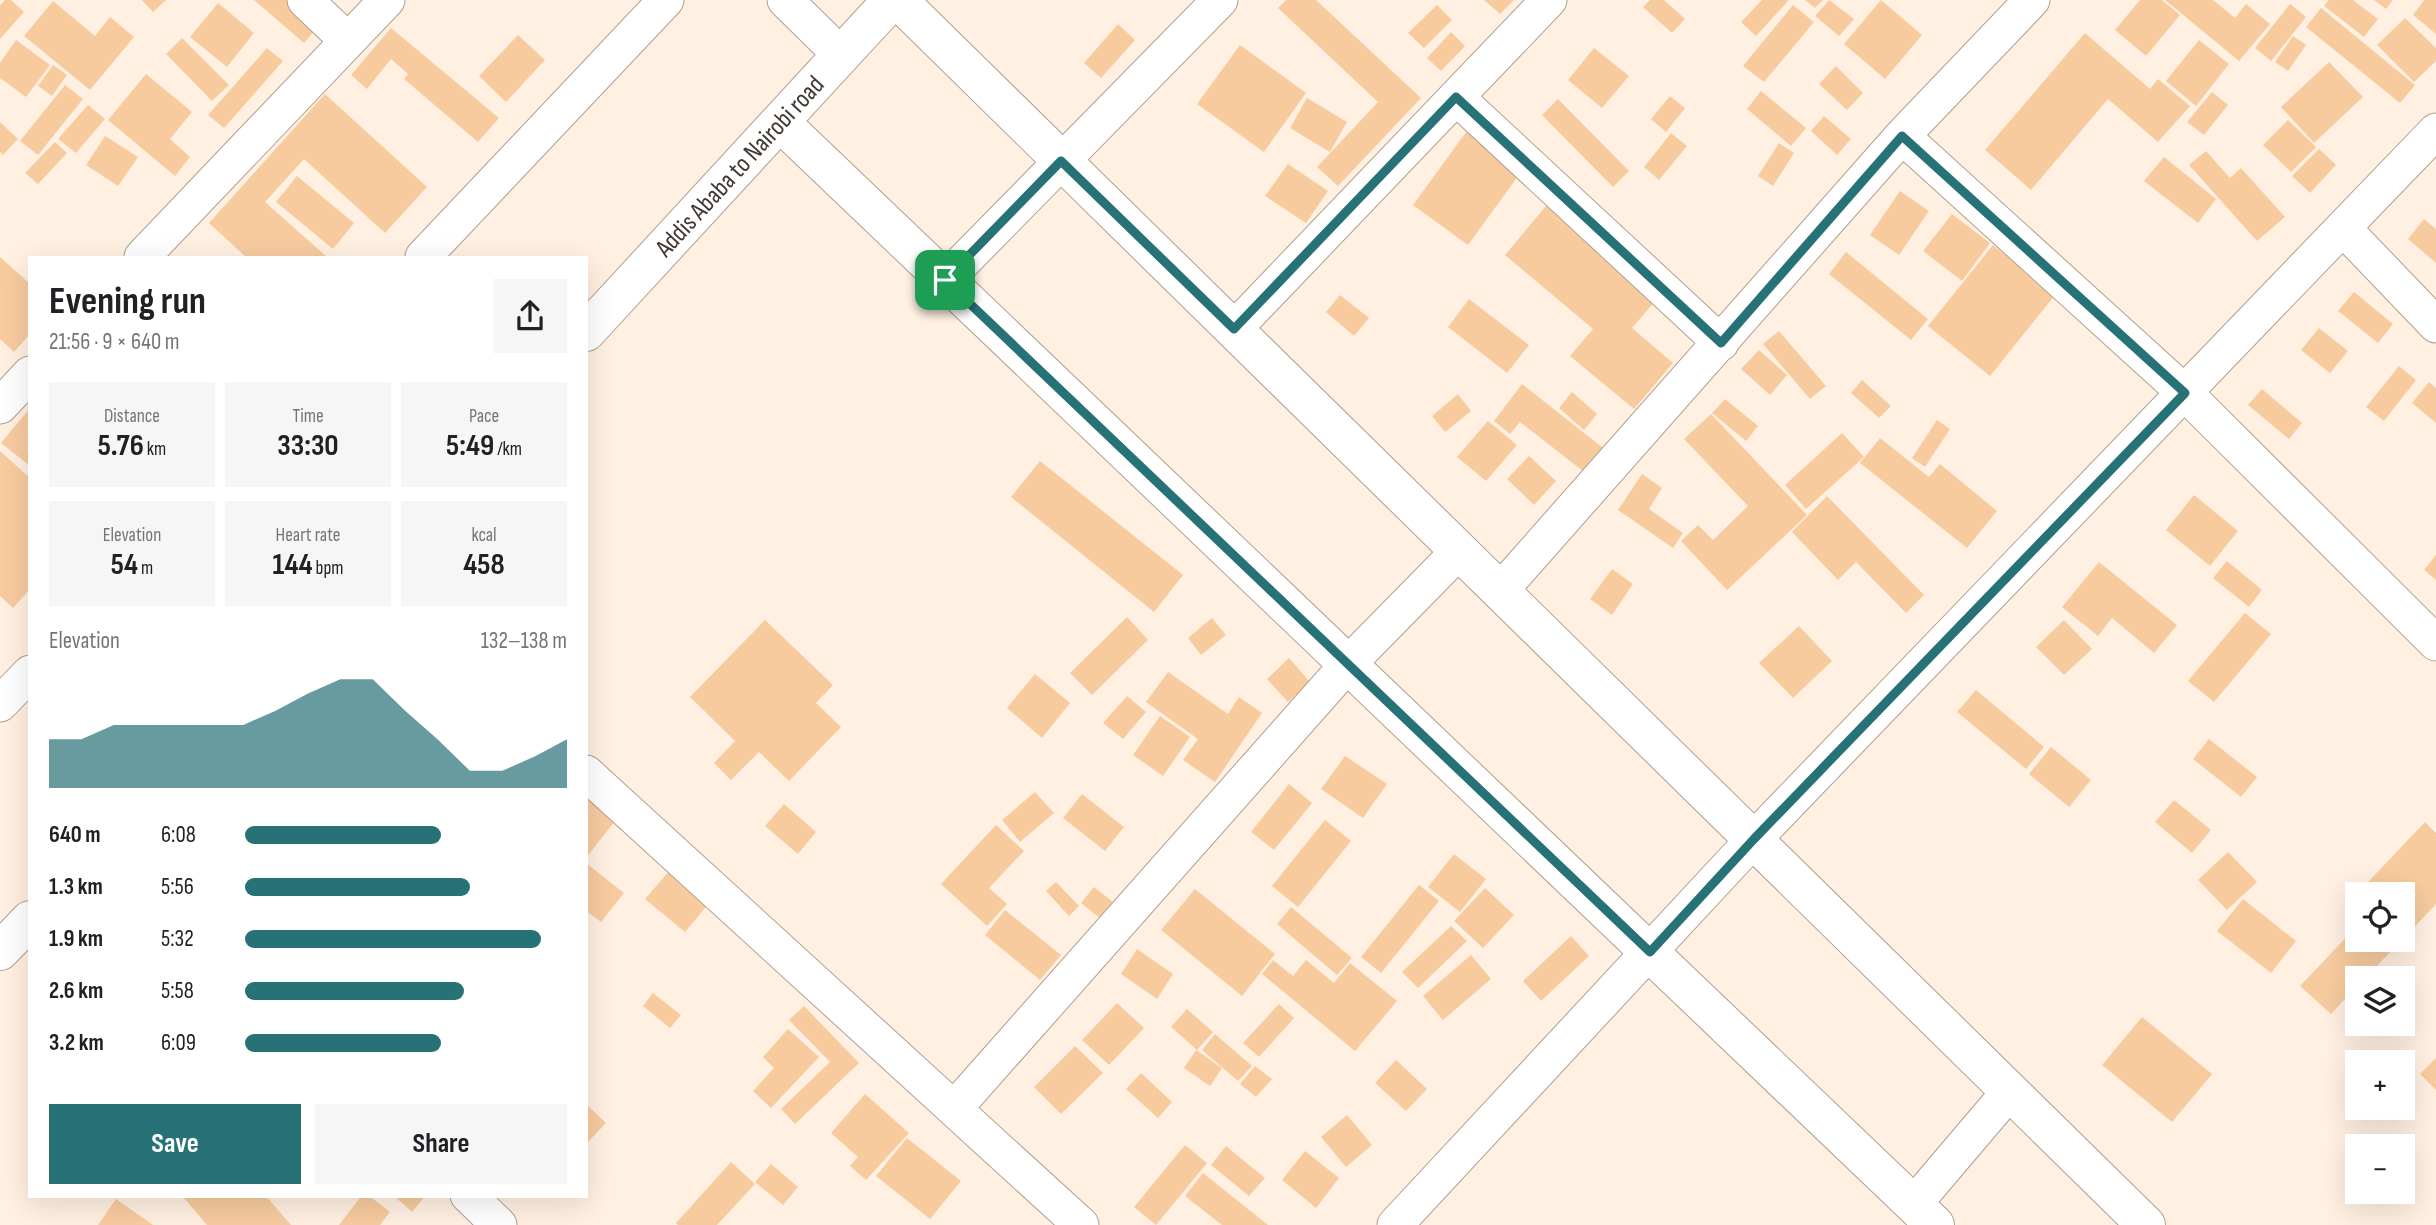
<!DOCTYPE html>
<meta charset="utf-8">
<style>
:root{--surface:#fff;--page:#f6f6f6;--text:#202124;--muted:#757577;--accent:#277277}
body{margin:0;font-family:"Sofia Sans Condensed",sans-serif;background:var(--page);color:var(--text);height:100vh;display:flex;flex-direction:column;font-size:26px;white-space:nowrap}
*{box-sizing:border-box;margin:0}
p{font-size:23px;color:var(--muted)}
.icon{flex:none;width:38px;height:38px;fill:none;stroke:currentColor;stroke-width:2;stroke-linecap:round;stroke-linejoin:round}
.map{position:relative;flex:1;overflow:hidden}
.panel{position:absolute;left:28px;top:256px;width:560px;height:942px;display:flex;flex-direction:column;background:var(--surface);border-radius:0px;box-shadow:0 7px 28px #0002}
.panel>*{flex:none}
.buttons{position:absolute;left:2345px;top:882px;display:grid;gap:14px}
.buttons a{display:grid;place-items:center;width:70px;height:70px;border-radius:0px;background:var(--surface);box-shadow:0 7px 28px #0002;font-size:35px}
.pin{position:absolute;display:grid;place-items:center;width:60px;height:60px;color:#fff;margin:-30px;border-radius:14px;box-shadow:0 4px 10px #0006}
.round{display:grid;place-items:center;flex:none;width:74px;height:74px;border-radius:0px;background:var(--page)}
.head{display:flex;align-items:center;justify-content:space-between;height:119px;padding:0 21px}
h1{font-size:38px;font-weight:700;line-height:52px}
.figures{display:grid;grid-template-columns:repeat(3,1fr);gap:10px;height:119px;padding:7px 21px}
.figures div{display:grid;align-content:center;border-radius:0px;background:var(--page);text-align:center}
.figures b{font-size:30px;font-weight:700}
.figures small{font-size:19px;font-weight:400}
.figures p{font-size:19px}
.chart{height:196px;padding:14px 21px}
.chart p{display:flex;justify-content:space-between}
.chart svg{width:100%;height:126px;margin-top:7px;fill:var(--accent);opacity:.7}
.button{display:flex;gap:14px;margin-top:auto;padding:14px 21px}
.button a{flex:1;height:80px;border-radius:0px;background:var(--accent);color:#fff;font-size:28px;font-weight:700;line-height:80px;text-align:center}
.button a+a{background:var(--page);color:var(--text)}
ul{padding:0 21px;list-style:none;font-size:23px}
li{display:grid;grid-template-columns:112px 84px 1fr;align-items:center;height:52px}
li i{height:18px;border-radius:9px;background:var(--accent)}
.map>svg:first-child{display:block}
.building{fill:#f8cb9f}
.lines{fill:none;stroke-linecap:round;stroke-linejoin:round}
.minor-casing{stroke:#b09f8e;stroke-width:37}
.tertiary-casing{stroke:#b09f8e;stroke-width:40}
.trunk-casing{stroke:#b09f8e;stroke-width:40}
.minor{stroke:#fff;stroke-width:35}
.tertiary{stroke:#fff;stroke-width:38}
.trunk{stroke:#fff;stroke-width:38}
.route-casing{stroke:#fff;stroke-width:14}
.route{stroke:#277277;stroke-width:9}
.labels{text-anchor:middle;stroke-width:6;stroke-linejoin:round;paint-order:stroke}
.street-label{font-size:26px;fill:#403932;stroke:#fff0e2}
</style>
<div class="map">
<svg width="2436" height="1225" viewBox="0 0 2436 1225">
<rect width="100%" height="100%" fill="#fff0e2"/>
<path class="building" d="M 5,0 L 11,0 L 24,12 L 0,39 L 0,5 Z
M 142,0 L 166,0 L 153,12 Z
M 254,0 L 294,0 L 321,23 L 304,43 Z
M 1286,0 L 1316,0 L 1421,98 L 1338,186 L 1317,167 L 1378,102 L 1278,8 Z
M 1484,0 L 1514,0 L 1500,14 Z
M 1650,0 L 1664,0 L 1685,19 L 1672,33 L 1643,7 Z
M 1762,0 L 1789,0 L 1756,36 L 1741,22 Z
M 1805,0 L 1823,0 L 1815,8 Z
M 1829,0 L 1854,19 L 1839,36 L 1815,16 Z
M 1881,0 L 1922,35 L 1885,79 L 1844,44 Z
M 2140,0 L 2162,0 L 2180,15 L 2146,56 L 2115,30 Z
M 2165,0 L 2213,0 L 2235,18 L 2246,4 L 2270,24 L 2239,61 Z
M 2329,0 L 2353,0 L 2378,19 L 2364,37 L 2324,6 Z
M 2374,0 L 2393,0 L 2386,9 Z
M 2424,0 L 2436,0 L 2436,34 L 2413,15 Z
M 53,1 L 95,36 L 110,17 L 134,37 L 90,90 L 24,36 Z
M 218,3 L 254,33 L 227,67 L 190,37 Z
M 2290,4 L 2306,17 L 2271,61 L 2255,48 Z
M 1437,5 L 1452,20 L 1424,48 L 1408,33 Z
M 1793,5 L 1814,22 L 1764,82 L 1743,66 Z
M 2321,8 L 2415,85 L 2400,103 L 2306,27 Z
M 2405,18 L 2436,48 L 2436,61 L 2414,82 L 2377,45 Z
M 1118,24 L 1135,40 L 1101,78 L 1084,63 Z
M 391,28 L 499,118 L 478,142 L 404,79 L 408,74 L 391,59 L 367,89 L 351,75 Z
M 1451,32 L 1465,46 L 1441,71 L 1427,58 Z
M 2085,33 L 2150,89 L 2158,79 L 2190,106 L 2158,142 L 2108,99 L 2031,190 L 1985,150 Z
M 518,35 L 545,60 L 506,102 L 479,76 Z
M 2293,36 L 2306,45 L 2288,71 L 2275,62 Z
M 182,38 L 229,85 L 212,101 L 166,54 Z
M 16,40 L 50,65 L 26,97 L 0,78 L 0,63 Z
M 2199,40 L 2229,64 L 2196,106 L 2166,81 Z
M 1240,45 L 1306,93 L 1264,152 L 1197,104 Z
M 267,48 L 283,61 L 224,128 L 208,115 Z
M 1594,48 L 1629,76 L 1602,108 L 1568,80 Z
M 2329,62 L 2363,97 L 2314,143 L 2281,107 Z
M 53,65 L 67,75 L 52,96 L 38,86 Z
M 1836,66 L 1863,93 L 1847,110 L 1819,84 Z
M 146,74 L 192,112 L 170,139 L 190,157 L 175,176 L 108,120 Z
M 65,85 L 83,99 L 38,155 L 20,141 Z
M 1761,91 L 1806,128 L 1791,146 L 1747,109 Z
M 2212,92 L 2228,105 L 2204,135 L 2187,122 Z
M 325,94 L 427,187 L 385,233 L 304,159 L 265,202 L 327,257 L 246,257 L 209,223 Z
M 1670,96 L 1685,108 L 1666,132 L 1651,119 Z
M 1307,98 L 1347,122 L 1330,152 L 1290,128 Z
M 1558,99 L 1629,171 L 1613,187 L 1542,115 Z
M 88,105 L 105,119 L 76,153 L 58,139 Z
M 1824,116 L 1851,139 L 1837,155 L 1811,131 Z
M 2288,120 L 2316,147 L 2291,172 L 2263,145 Z
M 0,122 L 18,139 L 3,155 L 0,152 Z
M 1469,128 L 1524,168 L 1468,245 L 1413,205 Z
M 1671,133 L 1687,146 L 1659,180 L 1644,167 Z
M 105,136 L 138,157 L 118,186 L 86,165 Z
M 55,142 L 67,153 L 38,184 L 25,173 Z
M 1779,143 L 1794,153 L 1773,186 L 1758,176 Z
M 2319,149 L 2336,165 L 2310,193 L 2292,176 Z
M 2206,151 L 2230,178 L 2241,168 L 2285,217 L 2257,241 L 2189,165 Z
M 2164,157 L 2216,199 L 2198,223 L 2144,181 Z
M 1288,164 L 1328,191 L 1306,223 L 1265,196 Z
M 297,176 L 354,223 L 333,249 L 276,202 Z
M 1900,191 L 1929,211 L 1899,255 L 1870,235 Z
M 1551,200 L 1656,300 L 1632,328 L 1673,363 L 1634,409 L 1570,356 L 1593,329 L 1505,255 Z
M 1952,214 L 1990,243 L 1962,281 L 1923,251 Z
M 2424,219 L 2436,229 L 2436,263 L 2408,239 Z
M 1993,245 L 2055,295 L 1990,376 L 1928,326 Z
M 1846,252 L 1928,319 L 1911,340 L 1829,274 Z
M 0,257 L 30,284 L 30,334 L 14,352 L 0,339 Z
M 2354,292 L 2393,324 L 2378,343 L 2338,311 Z
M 1340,295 L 1369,318 L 1354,336 L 1326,312 Z
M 1469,299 L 1529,345 L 1507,373 L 1448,327 Z
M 2319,328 L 2348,351 L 2330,373 L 2301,350 Z
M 1779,331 L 1826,386 L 1810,399 L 1763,344 Z
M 1759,350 L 1787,375 L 1770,395 L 1741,369 Z
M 2399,366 L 2416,380 L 2384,421 L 2366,407 Z
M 1862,380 L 1891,406 L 1879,418 L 1851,393 Z
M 2429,382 L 2436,388 L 2436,423 L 2412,403 Z
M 1522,384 L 1607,451 L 1588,475 L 1520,422 L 1510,434 L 1494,421 Z
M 2262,389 L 2302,423 L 2289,439 L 2248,405 Z
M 1572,392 L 1597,414 L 1584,430 L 1559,408 Z
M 1458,394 L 1471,411 L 1445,432 L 1432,416 Z
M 1725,399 L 1758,426 L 1746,441 L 1712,413 Z
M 30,408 L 30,466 L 1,443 Z
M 1711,414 L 1807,515 L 1727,590 L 1681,541 L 1698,525 L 1713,540 L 1748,506 L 1684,439 Z
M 1937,420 L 1950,429 L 1925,467 L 1912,458 Z
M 1488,421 L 1517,445 L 1486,481 L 1457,457 Z
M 1842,433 L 1864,457 L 1806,509 L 1785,485 Z
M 1880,438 L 1929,477 L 1940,464 L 1997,511 L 1967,548 L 1860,463 Z
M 0,451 L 30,478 L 30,589 L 13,608 L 0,596 Z
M 1529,456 L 1556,481 L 1534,505 L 1507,479 Z
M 1040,461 L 1183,575 L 1154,612 L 1011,497 Z
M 1642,474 L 1662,488 L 1649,509 L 1683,533 L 1673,548 L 1618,510 Z
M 2194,495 L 2238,531 L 2210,566 L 2166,530 Z
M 1827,496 L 1924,595 L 1906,613 L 1856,562 L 1838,580 L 1792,532 Z
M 2436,555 L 2436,580 L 2424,570 Z
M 2227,561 L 2262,590 L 2249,607 L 2213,578 Z
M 2099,562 L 2177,625 L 2154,653 L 2112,618 L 2098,636 L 2062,607 Z
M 1612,569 L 1633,584 L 1612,615 L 1590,599 Z
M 2245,613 L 2271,634 L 2214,702 L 2188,681 Z
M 1127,617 L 1148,640 L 1092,695 L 1070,673 Z
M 1212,618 L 1226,635 L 1201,655 L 1188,638 Z
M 765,620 L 833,685 L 816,703 L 841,727 L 789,781 L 759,752 L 731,780 L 714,763 L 735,741 L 690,697 Z
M 2064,620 L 2092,649 L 2064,675 L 2036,647 Z
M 1799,626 L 1832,661 L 1793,698 L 1759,663 Z
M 1289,658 L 1310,682 L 1288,702 L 1267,679 Z
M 1168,672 L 1228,714 L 1239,697 L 1262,713 L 1215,782 L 1183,760 L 1198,739 L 1146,702 Z
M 1035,674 L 1070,703 L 1042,738 L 1007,708 Z
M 1976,690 L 2044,747 L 2026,769 L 1957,712 Z
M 1127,696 L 1146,712 L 1123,739 L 1103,723 Z
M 1160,716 L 1190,737 L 1163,776 L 1133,755 Z
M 2209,739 L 2257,777 L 2241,797 L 2193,759 Z
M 2051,747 L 2091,780 L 2069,807 L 2029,774 Z
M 1345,756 L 1387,784 L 1363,818 L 1321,789 Z
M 586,784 L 622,812 L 586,858 Z
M 1289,784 L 1312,803 L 1274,850 L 1251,832 Z
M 1035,792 L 1054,813 L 1020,842 L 1002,820 Z
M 1082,794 L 1124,827 L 1105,851 L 1063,818 Z
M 2174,800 L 2211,830 L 2192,853 L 2155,822 Z
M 784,804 L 816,832 L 798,854 L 765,826 Z
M 1325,820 L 1351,841 L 1298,907 L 1272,886 Z
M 2425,822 L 2436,833 L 2436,904 L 2403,939 L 2403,894 L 2357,894 L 2357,908 L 2350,901 Z
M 996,825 L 1024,851 L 989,888 L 1007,904 L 987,926 L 941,884 Z
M 2228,852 L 2257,882 L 2227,910 L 2198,880 Z
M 1454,854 L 1486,879 L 1460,912 L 1428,887 Z
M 586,863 L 624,893 L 601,922 L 586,911 Z
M 671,869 L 710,902 L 685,932 L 645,899 Z
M 1056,882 L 1079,906 L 1069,916 L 1046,891 Z
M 1419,885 L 1439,901 L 1381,973 L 1361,957 Z
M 1094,887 L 1113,902 L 1100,918 L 1081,903 Z
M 1485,888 L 1514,915 L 1483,948 L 1454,921 Z
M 1195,889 L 1275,954 L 1242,996 L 1161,930 Z
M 2243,899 L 2296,941 L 2271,973 L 2217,931 Z
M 1291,907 L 1352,958 L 1337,975 L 1277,924 Z
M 1005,910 L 1061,955 L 1040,980 L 985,935 Z
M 1451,926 L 1467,941 L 1418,988 L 1402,972 Z
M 2357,926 L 2357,940 L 2402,940 L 2365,978 L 2357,978 L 2357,986 L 2331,1014 L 2300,986 Z
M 1571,936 L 1589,956 L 1541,1001 L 1523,981 Z
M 1137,949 L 1173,974 L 1157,999 L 1121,974 Z
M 1471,955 L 1491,979 L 1443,1020 L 1423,996 Z
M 1273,960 L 1293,976 L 1306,960 L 1334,983 L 1350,963 L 1397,1001 L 1355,1051 L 1262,974 Z
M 653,993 L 681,1015 L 670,1028 L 643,1006 Z
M 1117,1003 L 1144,1028 L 1109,1065 L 1082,1040 Z
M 1279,1004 L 1294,1018 L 1259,1057 L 1243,1043 Z
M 804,1006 L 859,1063 L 795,1124 L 781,1109 L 830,1062 L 789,1020 Z
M 1187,1009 L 1213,1032 L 1197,1050 L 1171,1027 Z
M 2142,1017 L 2212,1074 L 2172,1122 L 2102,1065 Z
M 788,1029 L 819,1057 L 771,1108 L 753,1091 L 774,1068 L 763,1057 Z
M 1215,1034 L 1252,1066 L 1238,1081 L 1202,1050 Z
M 1075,1046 L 1103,1073 L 1061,1114 L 1034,1087 Z
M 1196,1050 L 1222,1068 L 1210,1086 L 1184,1068 Z
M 2436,1058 L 2436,1090 L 2420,1074 Z
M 1396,1060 L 1427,1089 L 1406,1111 L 1375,1083 Z
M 1255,1066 L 1272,1079 L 1256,1097 L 1240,1084 Z
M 1141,1073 L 1172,1102 L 1158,1118 L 1126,1089 Z
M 865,1094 L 909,1133 L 866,1180 L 850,1166 L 858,1157 L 831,1133 Z
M 586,1104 L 606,1123 L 586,1144 Z
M 1347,1115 L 1372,1145 L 1346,1167 L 1321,1137 Z
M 907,1138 L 961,1181 L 930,1219 L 876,1176 Z
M 1185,1145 L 1207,1163 L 1156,1225 L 1134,1207 Z
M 1226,1146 L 1265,1178 L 1249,1196 L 1211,1165 Z
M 1305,1151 L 1339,1178 L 1316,1208 L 1282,1180 Z
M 731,1162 L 755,1184 L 717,1225 L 678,1225 L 676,1223 Z
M 771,1164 L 798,1187 L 783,1205 L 755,1182 Z
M 1203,1173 L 1268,1225 L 1222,1225 L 1185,1196 Z
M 185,1195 L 265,1195 L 291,1225 L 207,1225 L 183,1197 Z
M 362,1195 L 368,1195 L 390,1212 L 380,1225 L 339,1225 Z
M 393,1195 L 426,1195 L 412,1212 Z
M 116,1199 L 153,1225 L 98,1225 Z"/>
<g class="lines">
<g class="minor-casing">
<path id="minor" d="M 305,0 L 348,41
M 785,0 L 842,56
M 1456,97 L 1721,343
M 1902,136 L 2185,393 L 2436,643
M 2343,228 L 2436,325
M 142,257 L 387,0
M 423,257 L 666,0
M 945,280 L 1220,0
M 1234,329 L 1549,0
M 0,406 L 30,374
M 1500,591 L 1902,136 L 2032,0
M 0,704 L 30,673
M 586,773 L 1081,1225
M 954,1109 L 1348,664 L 1459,551
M 468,1195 L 499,1225
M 1914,1204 L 2010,1091
M 1395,1225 L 1753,840 L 2436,131"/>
</g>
<g class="tertiary-casing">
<path id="tertiary" d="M 898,0 L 2146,1225
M 781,123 L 1935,1225"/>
</g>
<g class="trunk-casing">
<g id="trunk">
<path id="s1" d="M 586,332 L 892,0"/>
<path d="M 0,951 L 30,920"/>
</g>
</g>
<use href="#minor" class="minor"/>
<use href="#tertiary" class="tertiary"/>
<use href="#trunk" class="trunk"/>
</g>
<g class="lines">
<g class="route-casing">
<path id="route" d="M 1456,97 L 1721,343 L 1902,136 L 2185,393 L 1754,839 L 1650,952 L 945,280 L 1061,161 L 1234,329 Z"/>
</g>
<use href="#route" class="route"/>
</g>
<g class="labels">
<g class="street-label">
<text dy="9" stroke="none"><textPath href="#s1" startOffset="226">Addis Ababa to Nairobi road</textPath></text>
</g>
</g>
</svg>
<div class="buttons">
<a><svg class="icon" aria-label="locate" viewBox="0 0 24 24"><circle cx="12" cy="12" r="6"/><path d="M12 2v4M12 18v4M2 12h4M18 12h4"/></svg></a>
<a><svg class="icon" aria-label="layers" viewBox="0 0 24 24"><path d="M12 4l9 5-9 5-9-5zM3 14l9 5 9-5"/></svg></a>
<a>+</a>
<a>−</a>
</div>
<div class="pin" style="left:945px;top:280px;background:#1e9e55"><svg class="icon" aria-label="arrive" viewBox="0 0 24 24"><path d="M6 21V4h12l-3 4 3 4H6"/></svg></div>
<section class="panel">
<div class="head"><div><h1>Evening run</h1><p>21:56 · 9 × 640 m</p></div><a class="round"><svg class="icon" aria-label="share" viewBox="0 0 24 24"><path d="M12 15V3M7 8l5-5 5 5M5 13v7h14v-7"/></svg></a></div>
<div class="figures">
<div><p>Distance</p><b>5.76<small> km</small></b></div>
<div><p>Time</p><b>33:30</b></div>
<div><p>Pace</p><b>5:49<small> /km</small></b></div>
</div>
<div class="figures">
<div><p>Elevation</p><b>54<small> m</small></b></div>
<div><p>Heart rate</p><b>144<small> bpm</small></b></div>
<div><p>kcal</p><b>458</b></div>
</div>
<div class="chart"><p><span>Elevation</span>132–138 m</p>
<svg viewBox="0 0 160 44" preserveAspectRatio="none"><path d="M0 44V27L10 27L20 22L30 22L40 22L50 22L60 22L70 17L80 11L90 6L100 6L110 17L120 27L130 38L140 38L150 33L160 27V44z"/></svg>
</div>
<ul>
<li><b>640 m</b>6:08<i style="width:61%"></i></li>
<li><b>1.3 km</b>5:56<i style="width:70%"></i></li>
<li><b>1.9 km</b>5:32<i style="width:92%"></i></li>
<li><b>2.6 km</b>5:58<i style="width:68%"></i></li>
<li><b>3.2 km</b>6:09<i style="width:61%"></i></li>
</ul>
<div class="button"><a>Save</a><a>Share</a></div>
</section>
</div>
